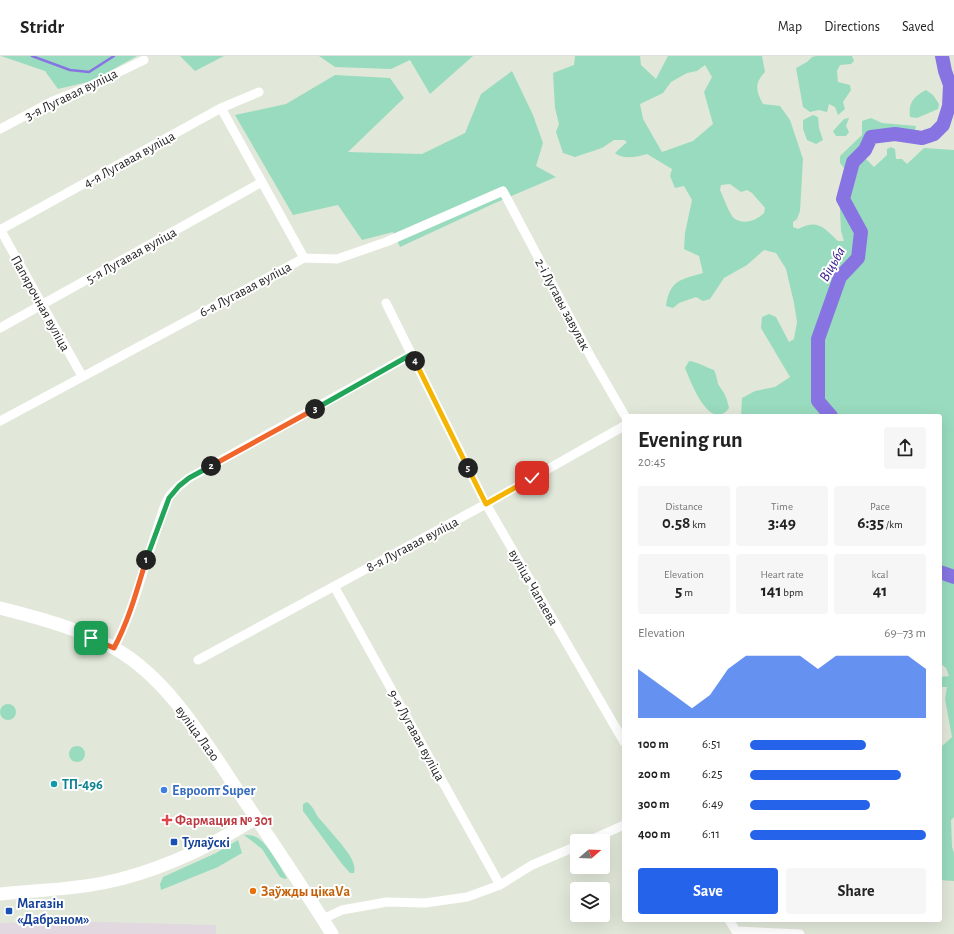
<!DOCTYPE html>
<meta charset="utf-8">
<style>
:root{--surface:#fff;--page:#f6f6f6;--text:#222;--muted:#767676;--line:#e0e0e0;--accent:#2563eb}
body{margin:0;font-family:"Alegreya Sans",sans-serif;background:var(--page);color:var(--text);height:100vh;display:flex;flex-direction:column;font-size:15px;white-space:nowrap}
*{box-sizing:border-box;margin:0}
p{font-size:13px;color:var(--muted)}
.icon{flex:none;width:22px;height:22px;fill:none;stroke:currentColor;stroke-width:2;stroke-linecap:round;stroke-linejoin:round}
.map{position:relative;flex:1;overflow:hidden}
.sheet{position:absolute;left:622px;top:358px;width:320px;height:508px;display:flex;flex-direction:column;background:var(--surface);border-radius:4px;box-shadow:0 4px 16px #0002}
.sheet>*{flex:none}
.needle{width:26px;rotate:71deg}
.controls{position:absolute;left:570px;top:778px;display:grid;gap:8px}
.controls a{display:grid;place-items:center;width:40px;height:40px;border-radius:4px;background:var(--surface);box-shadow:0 4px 16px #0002;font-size:20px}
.pin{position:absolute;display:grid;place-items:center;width:34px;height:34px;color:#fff;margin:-17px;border-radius:8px;box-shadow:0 2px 6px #0006}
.km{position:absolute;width:20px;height:20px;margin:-10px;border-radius:50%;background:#222;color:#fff;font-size:11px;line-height:20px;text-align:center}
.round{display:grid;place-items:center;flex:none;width:42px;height:42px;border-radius:4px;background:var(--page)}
.head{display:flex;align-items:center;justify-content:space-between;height:68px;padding:0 16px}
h1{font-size:22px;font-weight:600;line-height:30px}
.figures{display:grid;grid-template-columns:repeat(3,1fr);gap:6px;height:68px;padding:4px 16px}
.figures div{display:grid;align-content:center;border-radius:4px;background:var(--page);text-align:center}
.figures b{font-size:17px;font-weight:600}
.figures small{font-size:11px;font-weight:400}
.figures p{font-size:11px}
.chart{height:112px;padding:8px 16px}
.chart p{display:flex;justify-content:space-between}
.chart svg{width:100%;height:72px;margin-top:4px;fill:var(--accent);opacity:.7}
.cta{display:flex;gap:8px;margin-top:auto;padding:8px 16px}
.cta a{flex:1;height:46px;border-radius:4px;background:var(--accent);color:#fff;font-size:16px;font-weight:600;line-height:46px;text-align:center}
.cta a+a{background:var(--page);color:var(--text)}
ul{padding:0 16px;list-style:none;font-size:13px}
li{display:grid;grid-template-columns:64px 48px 1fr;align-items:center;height:30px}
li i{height:10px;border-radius:5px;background:var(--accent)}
header{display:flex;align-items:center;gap:24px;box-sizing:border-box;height:56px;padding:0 20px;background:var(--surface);border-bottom:1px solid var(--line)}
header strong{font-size:19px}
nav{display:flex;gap:22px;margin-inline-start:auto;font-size:14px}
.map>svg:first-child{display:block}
.industrial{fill:#e1d9df}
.green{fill:#99dbbe;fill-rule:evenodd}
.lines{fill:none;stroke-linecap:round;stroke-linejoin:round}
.stream{stroke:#8774e2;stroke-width:2.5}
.river{stroke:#8774e2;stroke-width:14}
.street{stroke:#fff;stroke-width:9}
.secondary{stroke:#fff;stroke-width:13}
.split-1-casing{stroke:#fff;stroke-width:8}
.split-2-casing{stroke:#fff;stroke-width:8}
.split-3-casing{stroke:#fff;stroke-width:8}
.split-4-casing{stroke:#fff;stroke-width:8}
.split-5-casing{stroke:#fff;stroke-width:8}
.split-6-casing{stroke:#fff;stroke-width:8}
.split-1{stroke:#f0652b;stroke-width:5}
.split-2{stroke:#22a559;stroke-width:5}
.split-3{stroke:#f0652b;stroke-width:5}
.split-4{stroke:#22a559;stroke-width:5}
.split-5{stroke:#f5b400;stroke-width:5}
.split-6{stroke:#f5b400;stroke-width:5}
.culture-dot{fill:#0f9aa8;stroke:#fff;stroke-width:1.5}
.shop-dot{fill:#3f7fe0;stroke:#fff;stroke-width:1.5}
.health-dot{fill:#e0444e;stroke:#fff;stroke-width:1.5}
.transit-dot{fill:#1a4fb4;stroke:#fff;stroke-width:1.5}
.food-dot{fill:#e8710a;stroke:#fff;stroke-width:1.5}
.labels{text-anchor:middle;stroke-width:4;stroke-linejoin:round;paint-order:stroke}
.street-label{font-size:14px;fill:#262626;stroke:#fff}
.culture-label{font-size:14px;font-weight:bold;fill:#0d838f;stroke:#fff;text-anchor:start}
.shop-label{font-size:14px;font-weight:bold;fill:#366cbe;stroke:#fff;text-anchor:start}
.health-label{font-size:14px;font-weight:bold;fill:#be3a42;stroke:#fff;text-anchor:start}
.transit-label{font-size:14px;font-weight:bold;fill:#164399;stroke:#fff;text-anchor:start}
.food-label{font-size:14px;font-weight:bold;fill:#c56008;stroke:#fff;text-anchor:start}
.water-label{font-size:15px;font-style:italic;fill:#341889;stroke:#fff}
</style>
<header>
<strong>Stridr</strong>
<nav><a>Map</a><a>Directions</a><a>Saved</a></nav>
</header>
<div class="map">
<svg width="954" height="878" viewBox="0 0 954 878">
<rect width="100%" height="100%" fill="#e1e8d9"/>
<path class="industrial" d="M 65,865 L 216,869 L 216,878 L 0,878 L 0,867 Z"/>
<path class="green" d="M 1,0 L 137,0 L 92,25 L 58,33 L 45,15 Z
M 180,0 L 224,0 L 195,15 Z
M 319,0 L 473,0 L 430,38 L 410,4 L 391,13 L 335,11 Z
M 575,0 L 640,0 L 641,9 L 656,23 L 668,0 L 762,0 L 765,16 C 754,28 756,35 763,48 L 780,50 L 790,64 L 803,103 L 800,155 L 797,163 L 793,166 L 793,171 L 798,173 C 818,163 823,171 838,185 L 844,185 L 841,175 L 839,135 L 844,112 L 840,107 L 840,100 L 862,79 L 862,65 L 871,62 L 882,67 L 916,70 L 914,78 L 873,86 L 868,93 L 865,102 L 874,111 L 887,99 L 887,93 L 891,91 L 895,93 L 896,103 L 902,103 L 907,108 L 924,92 L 954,94 L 954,761 L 951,764 L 952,791 L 954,797 L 954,825 L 940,824 L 940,693 L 941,691 L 952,681 L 945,643 L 947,631 L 940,631 L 940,621 L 949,620 L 946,612 L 940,607 L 940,360 L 741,360 L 742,342 L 755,335 L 775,331 L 790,321 L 761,272 L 762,261 L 769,258 L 776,261 L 789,286 L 794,283 L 797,266 L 794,247 L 786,213 L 776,197 L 764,194 L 747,209 L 724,222 L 710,243 L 703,245 L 696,241 L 679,247 L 673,252 L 666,250 C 670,223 681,224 703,217 L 699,200 L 684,193 L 685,177 L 692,144 L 684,130 L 675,132 L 670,120 L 672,113 L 647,98 C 637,101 623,104 615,97 L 627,86 L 624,84 L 614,84 L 602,92 L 575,101 L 563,97 L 556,76 L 559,68 L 555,52 L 553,17 L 574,9 ZM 705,9 L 712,21 L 704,36 L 713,68 L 693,85 L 662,96 L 643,63 L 640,48 L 663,37 L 671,26 L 687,17 L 697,15 ZM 730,128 L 741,136 L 747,134 L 752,137 L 765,152 L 764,157 C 757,164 745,169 735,163 C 730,160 723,140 720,134 L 721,129 Z
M 816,0 L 852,0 L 854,5 L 851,8 L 840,9 L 837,15 L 838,26 L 850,29 L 851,34 L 843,46 L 845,53 L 838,59 L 835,51 L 829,48 L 827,56 L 819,54 L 810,56 L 803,51 L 796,12 L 807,6 L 812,1 Z
M 512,15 L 533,59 L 543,87 L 536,110 L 556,121 L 495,147 L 400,191 L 393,176 L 362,184 L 338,149 L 293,159 L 235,59 L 286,48 L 335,19 L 390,22 L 404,42 L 348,96 L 422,98 L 465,77 L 481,38 Z
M 926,34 L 933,39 L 939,48 L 938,53 L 917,62 L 910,61 C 908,47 914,40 926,34 Z
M 813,59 L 818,61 L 819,72 L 823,84 L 816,88 L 807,84 L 803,73 L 803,64 Z
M 849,62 L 846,70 L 849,76 L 846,80 L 836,80 L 833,75 L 844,63 Z
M 689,305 C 698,306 705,311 714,314 L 716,319 L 718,328 L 724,337 L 727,344 L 729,352 C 710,378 690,324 685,312 Z
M0 656a8 8 0 1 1 16 0a8 8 0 1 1-16 0Z
M69 698a8 8 0 1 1 16 0a8 8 0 1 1-16 0Z
M 307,746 C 312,749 315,756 318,761 C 328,773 339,784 348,797 C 352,803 356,810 354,817 L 350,817 L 342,808 L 303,755 L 303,748 Z
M 244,779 C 248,779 252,779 256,781 C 268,787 280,811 287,822 L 285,823 L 280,821 L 262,793 Z
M 238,784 L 242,797 L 218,811 L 161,834 L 160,828 L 163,821 L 216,797 Z"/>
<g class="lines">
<path class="stream" d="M 32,0 L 70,14 L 89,16 L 114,0"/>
<path class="river" d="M 831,360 L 818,345 L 818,283 L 840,221 L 858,202 L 861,176 L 843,143 L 853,106 L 865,94 L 871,81 L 895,78 L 922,82 L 934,78 L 943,69 L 949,50 L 950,29 L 945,15 L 942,0
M 940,516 L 954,521"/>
<path class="street" d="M 221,52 L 304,202
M 0,73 L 53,45 L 86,32 L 144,4
M 0,173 L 82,320
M 0,174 L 221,52 L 259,36
M 386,247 L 486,448 L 624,686
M 0,272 L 262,126
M 0,365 L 304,202 L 337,203 L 386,186 L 503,135 L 592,303 L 625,360
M 334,530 L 500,829
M 114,592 C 133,555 143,514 156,476 C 160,465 163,450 169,441 C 174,433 182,428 189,422 L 412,298
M 198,604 L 486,448 L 624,370
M 588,785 L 624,769
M 323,863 L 342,854 L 387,846 L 425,847 L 467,841 L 500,829 L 532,809 L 577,790
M 729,864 L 736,875 L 800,878"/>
<path class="secondary" d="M 0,552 C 38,562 79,572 114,592 C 170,623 209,692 244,744 C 274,789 304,833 332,878
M 0,838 C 34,834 69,834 103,827 C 158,816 208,792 256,762"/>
</g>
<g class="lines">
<g class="split-1-casing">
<path id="split-1" d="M 91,582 L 114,592 C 129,564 137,534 146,504"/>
</g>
<g class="split-2-casing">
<path id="split-2" d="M 146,504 L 169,442 L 179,430 L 189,422 L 211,410"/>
</g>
<g class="split-3-casing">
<path id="split-3" d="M 211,410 L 315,353"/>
</g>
<g class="split-4-casing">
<path id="split-4" d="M 315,353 L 412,298 L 415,305"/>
</g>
<g class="split-5-casing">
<path id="split-5" d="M 415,305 L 468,412"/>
</g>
<g class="split-6-casing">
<path id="split-6" d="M 468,412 L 486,448 L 532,422"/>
</g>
<use href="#split-1" class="split-1"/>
<use href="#split-2" class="split-2"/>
<use href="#split-3" class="split-3"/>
<use href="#split-4" class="split-4"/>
<use href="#split-5" class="split-5"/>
<use href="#split-6" class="split-6"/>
</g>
<circle class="culture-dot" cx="54" cy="728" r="4"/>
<circle class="shop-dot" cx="164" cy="734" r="4"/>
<path class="health-dot" d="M165 758h4v4h4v4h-4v4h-4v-4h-4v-4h4z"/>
<g class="transit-dot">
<rect x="170" y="782" width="8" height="8" rx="2"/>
<rect x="5" y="851" width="8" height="8" rx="2"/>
</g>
<circle class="food-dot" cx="253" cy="835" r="4"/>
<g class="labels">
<g class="street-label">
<text transform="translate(71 38) rotate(-26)" y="5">3-я Лугавая вуліца</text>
<text transform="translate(129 103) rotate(-29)" y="5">4-я Лугавая вуліца</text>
<text transform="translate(131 199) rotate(-29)" y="5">5-я Лугавая вуліца</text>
<text transform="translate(245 233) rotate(-28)" y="5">6-я Лугавая вуліца</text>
<text transform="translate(41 247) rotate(61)" y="5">Папярочная вуліца</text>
<text transform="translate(563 248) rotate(62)" y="5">2-і Лугавы завулак</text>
<text transform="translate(412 488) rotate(-28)" y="5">8-я Лугавая вуліца</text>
<text transform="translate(534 531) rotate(60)" y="5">вуліца Чапаева</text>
<text transform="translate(198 677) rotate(54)" y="5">вуліца Лазо</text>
<text transform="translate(417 679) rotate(61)" y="5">9-я Лугавая вуліца</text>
</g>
<g class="culture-label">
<text x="62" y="733">ТП-496</text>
</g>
<g class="shop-label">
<text x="172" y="739">Евроопт Super</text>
</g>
<g class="health-label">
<text x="175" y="769">Фармация № 301</text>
</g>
<g class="transit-label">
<text x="182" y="791">Тулаўскі</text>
<text x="17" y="852">Магазін<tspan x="17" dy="16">«Дабраном»</tspan></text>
</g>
<g class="food-label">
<text x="261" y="840">Заўжды цікаVа</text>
</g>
<g class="water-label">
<text transform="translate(832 208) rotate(-60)" y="5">Віцьба</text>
</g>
</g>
</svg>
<div class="controls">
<a><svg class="needle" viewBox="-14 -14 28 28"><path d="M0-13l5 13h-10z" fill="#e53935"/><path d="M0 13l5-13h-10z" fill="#767676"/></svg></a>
<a><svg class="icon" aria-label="layers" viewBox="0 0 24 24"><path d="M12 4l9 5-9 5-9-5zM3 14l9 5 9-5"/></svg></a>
</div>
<div class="pin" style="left:91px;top:582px;background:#1e9e55"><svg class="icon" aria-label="arrive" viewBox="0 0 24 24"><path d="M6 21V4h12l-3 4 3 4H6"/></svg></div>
<div class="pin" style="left:532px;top:422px;background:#d93025"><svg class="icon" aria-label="check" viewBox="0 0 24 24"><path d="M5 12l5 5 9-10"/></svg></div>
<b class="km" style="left:146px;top:504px">1</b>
<b class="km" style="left:211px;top:410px">2</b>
<b class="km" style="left:315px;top:353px">3</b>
<b class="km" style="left:415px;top:305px">4</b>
<b class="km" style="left:468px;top:412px">5</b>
<section class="sheet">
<div class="head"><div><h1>Evening run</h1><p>20:45</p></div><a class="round"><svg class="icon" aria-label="share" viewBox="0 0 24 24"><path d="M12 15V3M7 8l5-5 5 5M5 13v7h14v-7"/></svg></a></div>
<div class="figures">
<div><p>Distance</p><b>0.58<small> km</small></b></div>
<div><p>Time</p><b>3:49</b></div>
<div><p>Pace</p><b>6:35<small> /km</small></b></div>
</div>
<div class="figures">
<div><p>Elevation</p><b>5<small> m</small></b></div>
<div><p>Heart rate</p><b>141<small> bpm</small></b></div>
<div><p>kcal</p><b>41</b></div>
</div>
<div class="chart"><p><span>Elevation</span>69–73 m</p>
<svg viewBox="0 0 160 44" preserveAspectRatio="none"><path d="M0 44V14L10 22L20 30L30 38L40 30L50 14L60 6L70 6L80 6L90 6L100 14L110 6L120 6L130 6L140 6L150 6L160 14V44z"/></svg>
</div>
<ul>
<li><b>100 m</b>6:51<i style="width:66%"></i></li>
<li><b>200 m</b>6:25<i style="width:86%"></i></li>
<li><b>300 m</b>6:49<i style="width:68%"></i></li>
<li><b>400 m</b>6:11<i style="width:100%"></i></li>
</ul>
<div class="cta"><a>Save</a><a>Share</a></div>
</section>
</div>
